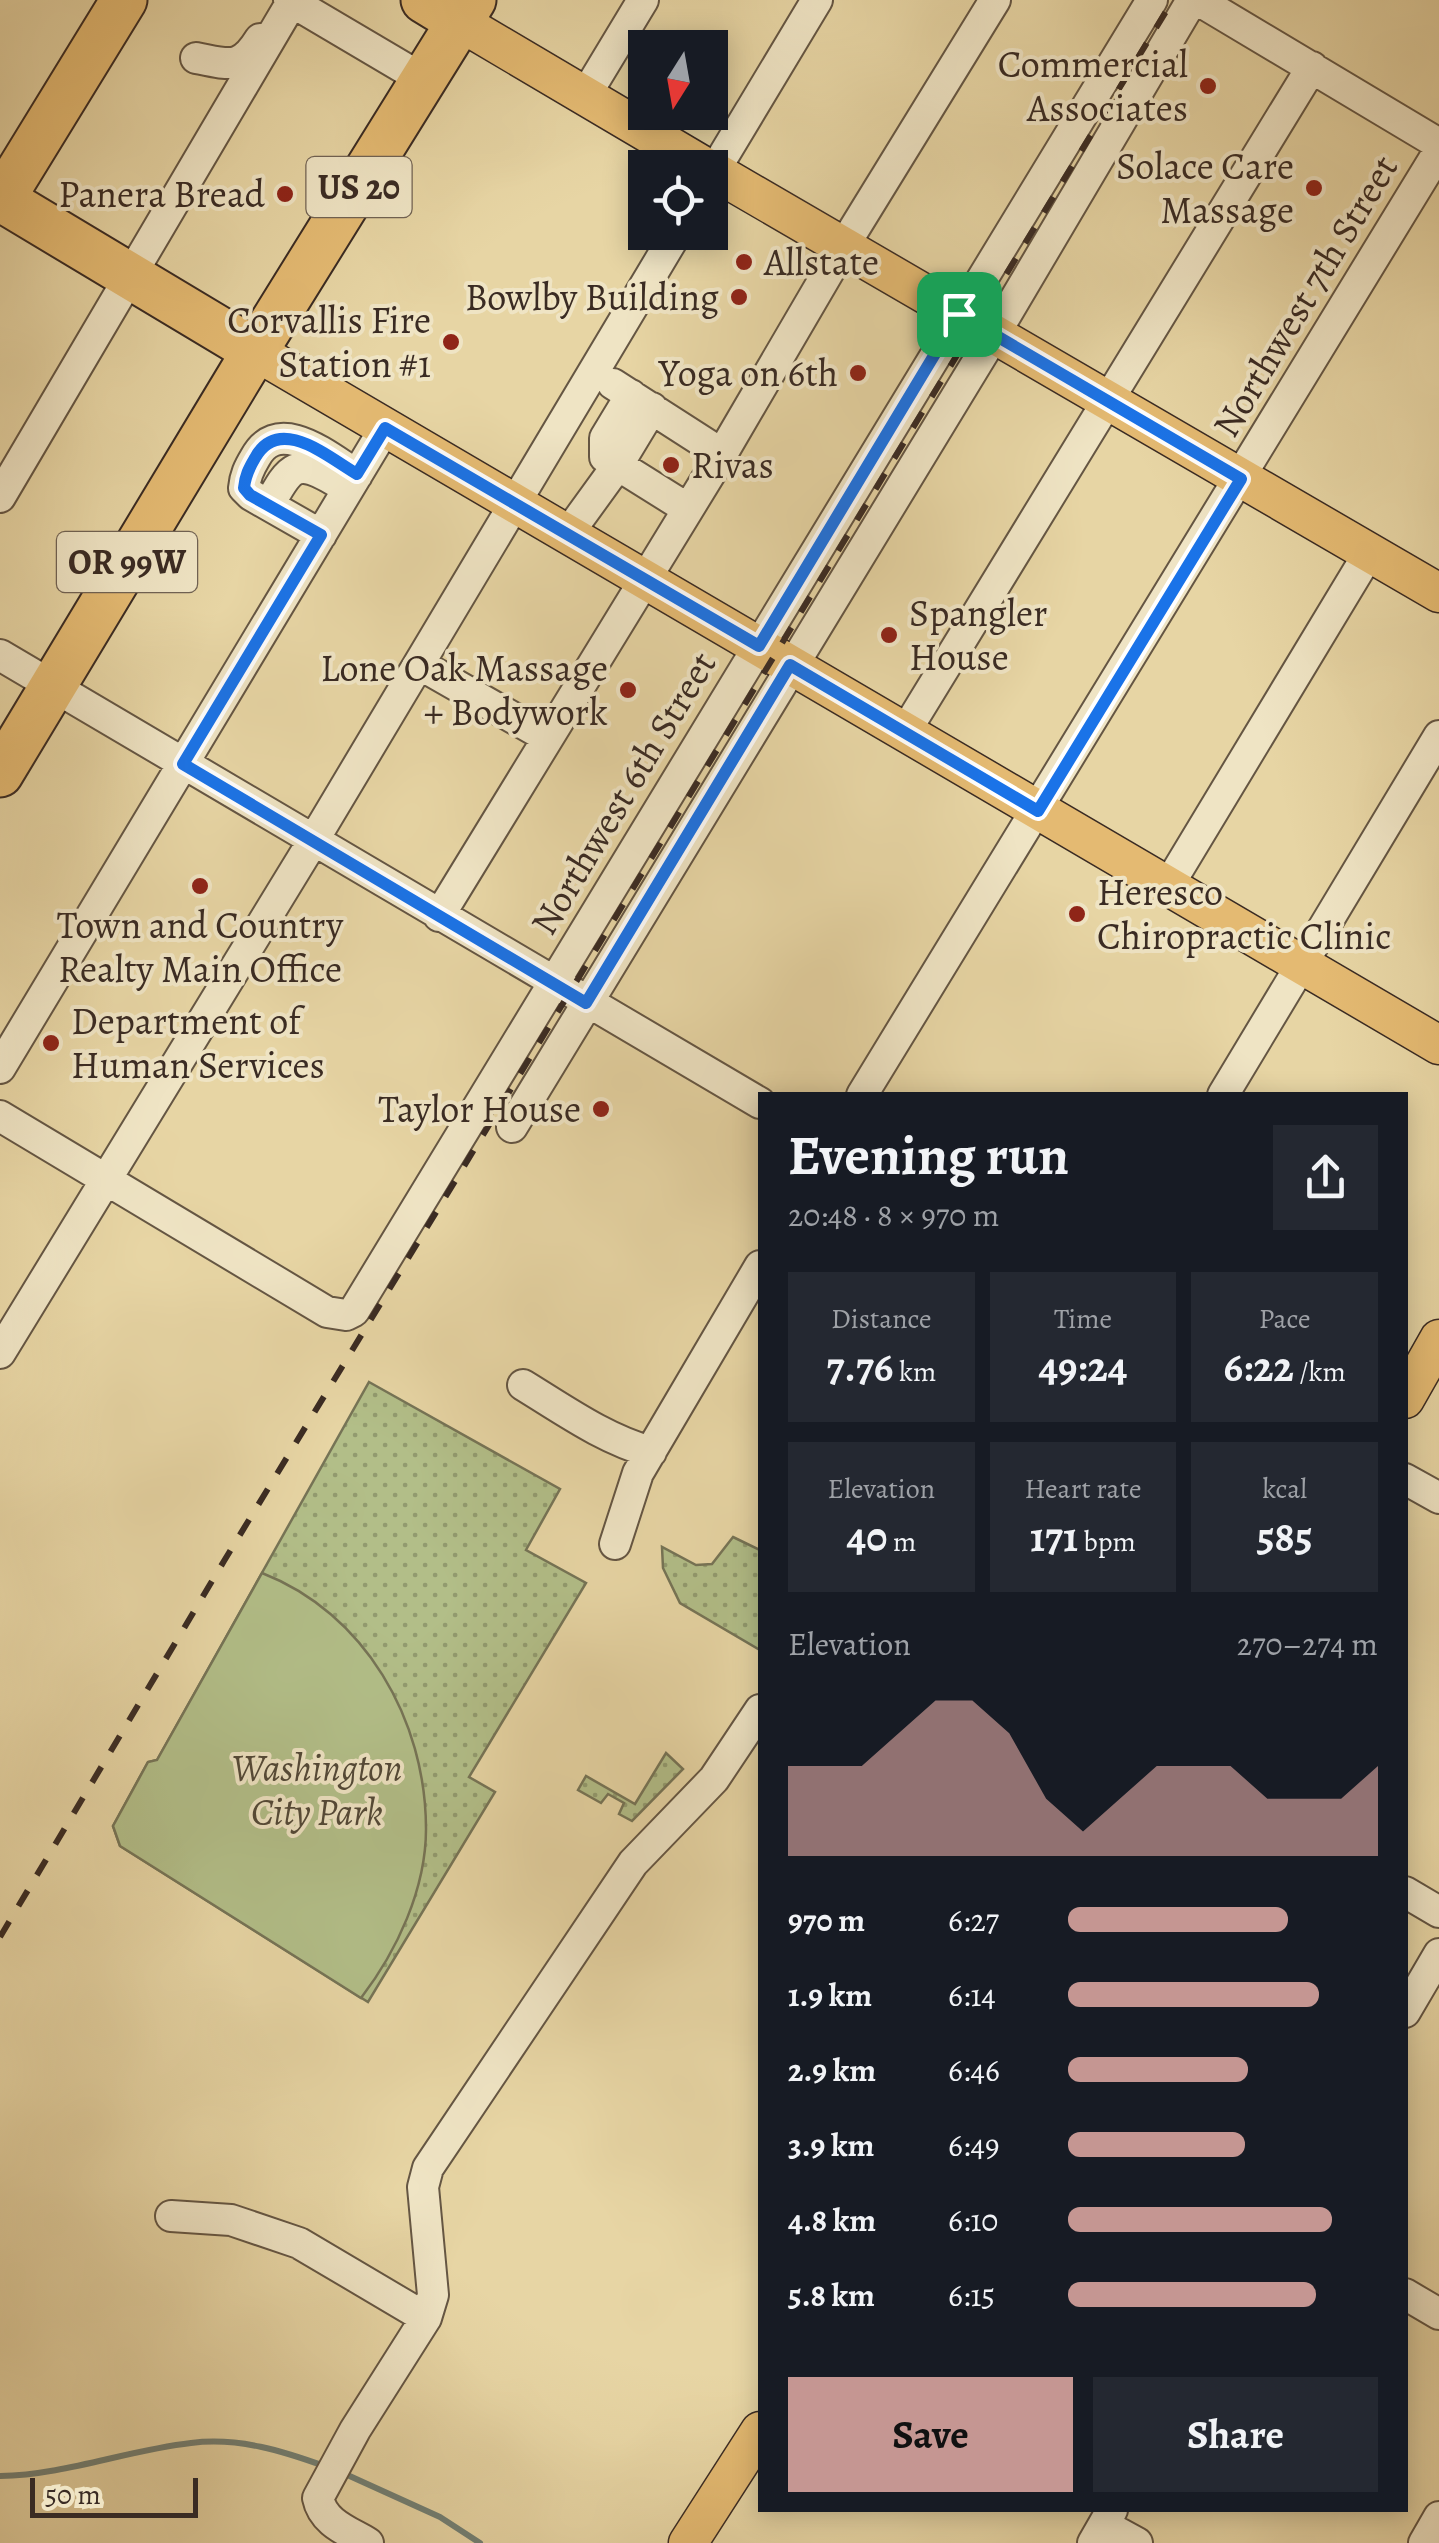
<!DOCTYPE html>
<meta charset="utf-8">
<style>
:root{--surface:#171b24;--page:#242831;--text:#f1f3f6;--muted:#9ea1a6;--accent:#c59692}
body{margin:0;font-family:Alegreya,serif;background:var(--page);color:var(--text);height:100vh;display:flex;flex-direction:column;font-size:38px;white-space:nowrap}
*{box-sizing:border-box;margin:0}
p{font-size:32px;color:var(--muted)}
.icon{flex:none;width:55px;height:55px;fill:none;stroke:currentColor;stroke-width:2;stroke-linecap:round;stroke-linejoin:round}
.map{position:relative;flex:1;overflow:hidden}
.drawer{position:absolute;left:758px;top:1092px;width:650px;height:1420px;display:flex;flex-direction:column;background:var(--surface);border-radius:0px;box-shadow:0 5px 25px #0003}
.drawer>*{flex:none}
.needle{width:65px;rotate:191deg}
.controls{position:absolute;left:628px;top:30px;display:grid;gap:20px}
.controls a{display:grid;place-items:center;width:100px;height:100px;border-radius:0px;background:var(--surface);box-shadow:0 5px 25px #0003;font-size:50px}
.scale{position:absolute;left:30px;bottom:25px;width:168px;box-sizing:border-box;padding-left:10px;border:5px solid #3a2b23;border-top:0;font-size:28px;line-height:35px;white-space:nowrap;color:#3a2b23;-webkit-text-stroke:8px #efe4c4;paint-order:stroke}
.pin{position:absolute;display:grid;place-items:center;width:85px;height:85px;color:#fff;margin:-42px;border-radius:20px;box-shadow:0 5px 15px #0006}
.round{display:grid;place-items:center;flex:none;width:105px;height:105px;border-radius:0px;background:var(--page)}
.summary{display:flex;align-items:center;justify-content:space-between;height:170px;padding:0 30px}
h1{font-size:55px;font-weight:600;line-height:75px}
.figures{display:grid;grid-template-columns:repeat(3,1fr);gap:15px;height:170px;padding:10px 30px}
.figures div{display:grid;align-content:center;border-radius:0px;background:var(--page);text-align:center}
.figures b{font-size:42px;font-weight:600}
.figures small{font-size:28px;font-weight:400}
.figures p{font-size:28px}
.chart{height:280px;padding:20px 30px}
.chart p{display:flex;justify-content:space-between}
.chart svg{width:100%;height:180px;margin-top:10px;fill:var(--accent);opacity:.7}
.primary-button{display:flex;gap:20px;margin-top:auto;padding:20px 30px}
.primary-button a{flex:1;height:115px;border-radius:0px;background:var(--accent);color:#111;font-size:40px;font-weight:600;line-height:115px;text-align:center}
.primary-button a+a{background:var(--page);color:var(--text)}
ul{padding:0 30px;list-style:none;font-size:32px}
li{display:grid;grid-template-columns:160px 120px 1fr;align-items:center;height:75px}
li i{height:25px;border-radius:12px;background:var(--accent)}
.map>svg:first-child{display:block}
.green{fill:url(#green-dots);stroke:#767456;stroke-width:2.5}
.pitch{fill:#b2be88;stroke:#767456;stroke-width:2.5}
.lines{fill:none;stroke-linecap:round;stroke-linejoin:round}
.stream{stroke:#728075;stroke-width:6}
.minor-casing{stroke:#655643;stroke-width:34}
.major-casing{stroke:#3a2b23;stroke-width:41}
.highway-casing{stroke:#3a2b23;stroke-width:49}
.minor{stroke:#efe4c4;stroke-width:30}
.major{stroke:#e4ba72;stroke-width:38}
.highway{stroke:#e4ba72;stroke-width:45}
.rail{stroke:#3a2b23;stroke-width:6;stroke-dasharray:18 18;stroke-linecap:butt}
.route-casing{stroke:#fff;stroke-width:20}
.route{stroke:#1a73e8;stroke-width:12}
.poi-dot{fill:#8f2418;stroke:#efe4c4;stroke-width:4}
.labels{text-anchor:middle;stroke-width:8;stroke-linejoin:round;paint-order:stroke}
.shield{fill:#efe4c4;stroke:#706253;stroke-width:2.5}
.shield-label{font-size:35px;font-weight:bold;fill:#3a2b23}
.poi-label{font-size:38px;fill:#3a2b23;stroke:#efe4c4;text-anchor:end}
.street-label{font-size:38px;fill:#3a2b23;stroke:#efe4c4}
.park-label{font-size:38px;font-style:italic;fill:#524837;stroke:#efe4c4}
</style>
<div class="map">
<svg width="1439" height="2543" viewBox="0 0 1439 2543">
<defs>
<pattern id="green-dots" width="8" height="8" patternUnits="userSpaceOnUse" patternTransform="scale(2.5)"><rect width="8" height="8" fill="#b2be88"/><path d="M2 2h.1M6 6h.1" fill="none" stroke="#929b6f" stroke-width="1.8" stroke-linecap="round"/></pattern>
</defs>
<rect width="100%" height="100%" fill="#e7d5a4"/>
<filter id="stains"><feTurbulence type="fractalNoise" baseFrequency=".002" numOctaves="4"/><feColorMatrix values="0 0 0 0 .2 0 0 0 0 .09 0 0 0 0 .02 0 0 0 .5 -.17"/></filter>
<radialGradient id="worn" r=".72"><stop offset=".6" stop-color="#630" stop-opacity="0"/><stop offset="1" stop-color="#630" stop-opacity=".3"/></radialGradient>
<path class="green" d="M 369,1382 L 560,1489 L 526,1550 L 586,1583 L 469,1777 L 495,1792 L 368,2002 L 120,1846 L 113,1826 L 148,1762 L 157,1760 Z
M 733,1537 L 760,1550 L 760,1650 L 680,1603 L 663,1568 L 662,1547 L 696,1565 L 712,1564 Z
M 666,1753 L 683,1769 L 632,1821 L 619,1814 L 624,1803 L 608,1794 L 601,1803 L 578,1790 L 586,1776 L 635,1804 Z"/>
<path class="pitch" d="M 262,1573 C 365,1613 426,1720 426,1829 C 426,1889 397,1951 361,1998 L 120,1846 L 113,1826 L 148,1762 L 157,1760 Z"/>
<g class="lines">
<path class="stream" d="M 343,2473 L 440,2517 L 480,2543
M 0,2476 C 64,2475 128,2450 191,2443 C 239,2437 283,2451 327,2467"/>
<g class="minor-casing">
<path id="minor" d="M 289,0 L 426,81
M 1198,0 L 1439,144
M 196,58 C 229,64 240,71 260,39
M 585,96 L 643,0
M 710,178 L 817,0
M 613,384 L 722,454
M 631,395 L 605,438 L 605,457 L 688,509
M 0,497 L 293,0
M 269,505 C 290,466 296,457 337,482
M 321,535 L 251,495 L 244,488 C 245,476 249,468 255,458 C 278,414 328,457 357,475
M 567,535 L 617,466 L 652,408
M 0,655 L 760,1103
M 419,664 L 547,737
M 905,732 L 1312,67
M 1168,886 L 1369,553
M 439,916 L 722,454 L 843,247 L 995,0
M 0,1068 L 385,428
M 862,1095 L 1439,151
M 1223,1095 L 1439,736
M 0,1116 L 327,1312 L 346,1315 L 354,1311 L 1152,0
M 512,1127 L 994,335 L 1192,0
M 0,1353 L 313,841 L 677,232
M 523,1385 C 564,1410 604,1439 651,1452
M 1405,1479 L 1439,1498
M 615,1544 L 638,1473 L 760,1266
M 1405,1892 L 1439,1912
M 1405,2012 L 1439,1954
M 171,2216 L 231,2220 L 299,2243 L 426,2318
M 1405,2294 L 1439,2314
M 1104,2525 L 1137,2543
M 368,2543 C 348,2531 323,2523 318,2498 L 355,2430 L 426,2318 L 433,2295 L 423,2187 L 428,2168 L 633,1863 L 714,1779 L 760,1710
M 1093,2543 L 1112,2510
M 1424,2543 L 1439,2517"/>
</g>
<g class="major-casing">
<path id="major" d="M 460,22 L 707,168
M 710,169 L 1439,593
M 255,351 L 1439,1045
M 1405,1399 L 1439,1339
M 688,2543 L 760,2431"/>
</g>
<g class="highway-casing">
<path id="highway" d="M 424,0 L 460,22
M 0,198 L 255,351
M 0,202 L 124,0
M 0,774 L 255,351 L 473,0"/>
</g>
<use href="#minor" class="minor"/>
<use href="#major" class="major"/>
<use href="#highway" class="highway"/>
<path class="rail" d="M 0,1937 L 224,1561 L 1173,0"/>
</g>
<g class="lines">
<g class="route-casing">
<path id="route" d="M 959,314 L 1241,479 L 1038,811 L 790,665 L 586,1003 L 183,764 L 321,535 L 250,495 L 244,488 C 245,476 249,468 255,458 C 279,414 328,457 357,474 L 385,428 L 759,646 Z"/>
</g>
<use href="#route" class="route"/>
</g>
<g class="poi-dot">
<circle cx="1208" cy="86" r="10"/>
<circle cx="1314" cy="188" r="10"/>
<circle cx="285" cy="194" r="10"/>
<circle cx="744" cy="262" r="10"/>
<circle cx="739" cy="297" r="10"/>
<circle cx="451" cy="342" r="10"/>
<circle cx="858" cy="373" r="10"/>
<circle cx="671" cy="465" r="10"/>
<circle cx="889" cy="635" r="10"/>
<circle cx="628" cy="690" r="10"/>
<circle cx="200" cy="886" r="10"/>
<circle cx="1077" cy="914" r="10"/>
<circle cx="51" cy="1043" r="10"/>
<circle cx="601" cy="1109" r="10"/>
</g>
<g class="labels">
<g class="shield">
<rect x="306.5" y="157" width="105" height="60" rx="8"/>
<rect x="57" y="532" width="140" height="60" rx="8"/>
</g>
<g class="shield-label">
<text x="359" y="199">US 20</text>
<text x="127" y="574">OR 99W</text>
</g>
<g class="poi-label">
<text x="1188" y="77">Commercial<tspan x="1188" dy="44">Associates</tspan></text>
<text x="1294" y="179">Solace Care<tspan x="1294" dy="44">Massage</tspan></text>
<text x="265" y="207">Panera Bread</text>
<text x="764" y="275" text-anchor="start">Allstate</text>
<text x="719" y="310">Bowlby Building</text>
<text x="431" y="333">Corvallis Fire<tspan x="431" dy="44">Station #1</tspan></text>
<text x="838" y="386">Yoga on 6th</text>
<text x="691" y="478" text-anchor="start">Rivas</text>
<text x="909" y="626" text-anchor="start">Spangler<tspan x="909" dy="44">House</tspan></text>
<text x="608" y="681">Lone Oak Massage<tspan x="608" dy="44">+ Bodywork</tspan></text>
<text x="1097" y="905" text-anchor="start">Heresco<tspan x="1097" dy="44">Chiropractic Clinic</tspan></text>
<text x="200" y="938" text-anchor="middle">Town and Country<tspan x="200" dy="44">Realty Main Office</tspan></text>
<text x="71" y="1034" text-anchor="start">Department of<tspan x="71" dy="44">Human Services</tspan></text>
<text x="581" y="1122">Taylor House</text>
</g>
<g class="street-label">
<text transform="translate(1305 296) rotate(-59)" y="13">Northwest 7th Street</text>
<text transform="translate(623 793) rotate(-59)" y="13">Northwest 6th Street</text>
</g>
<g class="park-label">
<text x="317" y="1781">Washington<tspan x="317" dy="44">City Park</tspan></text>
</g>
</g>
<rect width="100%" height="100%" filter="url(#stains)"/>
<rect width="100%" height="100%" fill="url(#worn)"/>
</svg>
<div class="controls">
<a><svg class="needle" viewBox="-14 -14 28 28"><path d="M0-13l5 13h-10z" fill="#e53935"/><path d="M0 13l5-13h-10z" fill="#9ea1a6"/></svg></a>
<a><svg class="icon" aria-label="locate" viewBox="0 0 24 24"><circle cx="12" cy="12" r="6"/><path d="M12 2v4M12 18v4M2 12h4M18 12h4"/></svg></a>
</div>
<div class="scale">50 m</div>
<div class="pin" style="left:959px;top:314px;background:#1e9e55"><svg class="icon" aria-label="arrive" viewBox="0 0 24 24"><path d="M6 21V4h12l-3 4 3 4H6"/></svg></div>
<section class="drawer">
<div class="summary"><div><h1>Evening run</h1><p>20:48 · 8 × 970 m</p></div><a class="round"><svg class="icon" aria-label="share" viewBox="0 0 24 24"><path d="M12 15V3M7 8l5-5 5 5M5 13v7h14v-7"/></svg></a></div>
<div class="figures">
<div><p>Distance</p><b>7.76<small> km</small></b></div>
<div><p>Time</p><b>49:24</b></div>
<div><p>Pace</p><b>6:22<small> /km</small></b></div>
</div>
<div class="figures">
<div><p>Elevation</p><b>40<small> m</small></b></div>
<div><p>Heart rate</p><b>171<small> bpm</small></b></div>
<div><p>kcal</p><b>585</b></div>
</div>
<div class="chart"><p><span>Elevation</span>270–274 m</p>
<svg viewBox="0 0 160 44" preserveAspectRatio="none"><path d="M0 44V22L10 22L20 22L30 14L40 6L50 6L60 14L70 30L80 38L90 30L100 22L110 22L120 22L130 30L140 30L150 30L160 22V44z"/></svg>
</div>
<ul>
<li><b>970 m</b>6:27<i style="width:71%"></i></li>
<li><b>1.9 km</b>6:14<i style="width:81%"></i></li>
<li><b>2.9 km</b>6:46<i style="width:58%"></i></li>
<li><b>3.9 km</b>6:49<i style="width:57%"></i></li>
<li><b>4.8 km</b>6:10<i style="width:85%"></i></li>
<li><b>5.8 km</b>6:15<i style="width:80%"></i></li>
</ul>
<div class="primary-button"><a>Save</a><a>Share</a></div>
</section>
</div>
